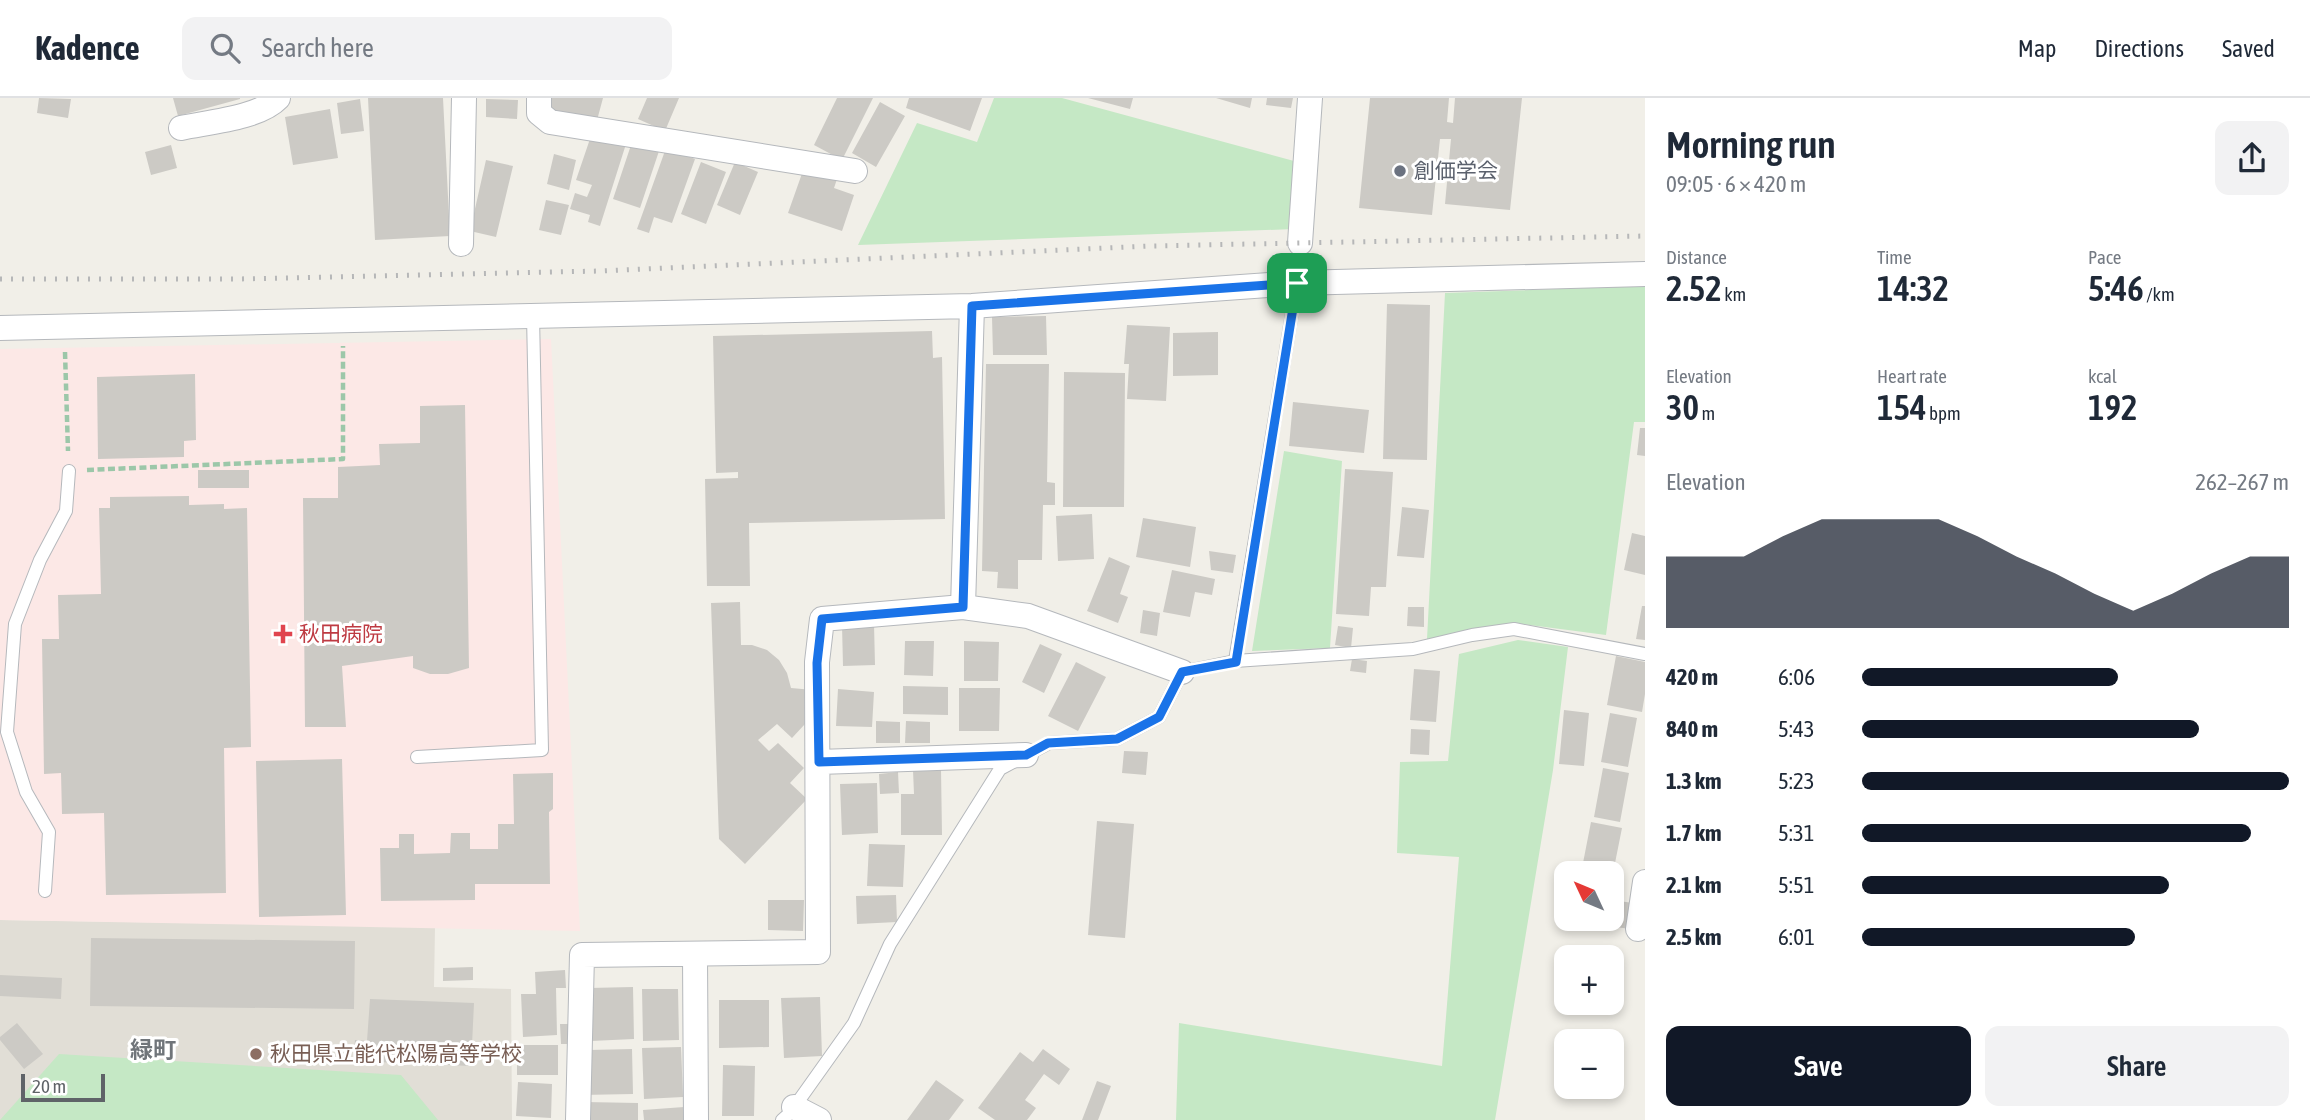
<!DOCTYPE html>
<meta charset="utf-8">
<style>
:root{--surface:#fff;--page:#f2f2f3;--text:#1f2937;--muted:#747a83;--line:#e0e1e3;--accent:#111827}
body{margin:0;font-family:"Asap Condensed","Noto Sans JP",sans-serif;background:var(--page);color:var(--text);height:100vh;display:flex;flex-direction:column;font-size:26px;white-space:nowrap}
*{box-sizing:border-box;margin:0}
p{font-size:23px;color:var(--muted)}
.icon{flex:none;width:38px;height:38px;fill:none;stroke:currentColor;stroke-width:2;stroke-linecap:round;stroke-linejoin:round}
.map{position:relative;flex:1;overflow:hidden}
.panel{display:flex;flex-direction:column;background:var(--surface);width:665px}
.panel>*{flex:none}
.needle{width:46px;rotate:314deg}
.buttons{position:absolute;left:1554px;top:763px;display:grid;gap:14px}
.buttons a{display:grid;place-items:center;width:70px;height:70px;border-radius:14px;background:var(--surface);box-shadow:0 4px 10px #0003;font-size:35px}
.scale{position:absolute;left:21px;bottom:18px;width:84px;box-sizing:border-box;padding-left:7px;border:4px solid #5f6368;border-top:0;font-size:19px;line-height:24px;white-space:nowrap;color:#5f6368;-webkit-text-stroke:5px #fff;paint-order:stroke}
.pin{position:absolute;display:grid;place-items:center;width:60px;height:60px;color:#fff;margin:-30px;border-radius:14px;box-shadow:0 4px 10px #0006}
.round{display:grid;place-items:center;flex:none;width:74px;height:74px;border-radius:14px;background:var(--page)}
.head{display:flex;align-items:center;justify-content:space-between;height:119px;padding:0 21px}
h1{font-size:38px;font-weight:600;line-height:52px}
.figures{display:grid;grid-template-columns:repeat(3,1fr);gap:10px;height:119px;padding:7px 21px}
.figures div{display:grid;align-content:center}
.figures b{font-size:35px;font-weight:600}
.figures small{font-size:19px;font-weight:400}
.figures p{font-size:19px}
.chart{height:196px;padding:14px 21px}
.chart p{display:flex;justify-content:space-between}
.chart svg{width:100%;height:126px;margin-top:7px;fill:var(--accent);opacity:.7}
.primary-button{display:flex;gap:14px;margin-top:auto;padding:14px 21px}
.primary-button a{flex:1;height:80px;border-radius:14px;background:var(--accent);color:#fff;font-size:28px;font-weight:600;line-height:80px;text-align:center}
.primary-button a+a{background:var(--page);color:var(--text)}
ul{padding:0 21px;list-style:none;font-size:23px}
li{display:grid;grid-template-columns:112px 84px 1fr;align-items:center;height:52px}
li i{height:18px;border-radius:9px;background:var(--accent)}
header{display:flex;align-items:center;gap:42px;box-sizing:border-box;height:98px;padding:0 35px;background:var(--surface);border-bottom:2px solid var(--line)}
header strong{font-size:33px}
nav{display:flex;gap:38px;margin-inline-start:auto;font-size:24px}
.search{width:490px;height:63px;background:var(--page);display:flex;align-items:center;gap:18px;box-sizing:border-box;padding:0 24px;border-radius:14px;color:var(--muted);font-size:26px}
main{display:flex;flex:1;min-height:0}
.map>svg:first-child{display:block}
.education{fill:#e1ded6}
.medical{fill:#fce8e6}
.green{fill:#c5e8c5}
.building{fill:#cccac5}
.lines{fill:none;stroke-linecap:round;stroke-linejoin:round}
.service-casing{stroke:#b5b8bc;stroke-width:14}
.minor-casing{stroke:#b5b8bc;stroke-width:26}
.path{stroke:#9cc7a9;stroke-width:4.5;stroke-dasharray:7 3.5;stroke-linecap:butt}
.service{stroke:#fff;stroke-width:12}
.minor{stroke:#fff;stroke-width:24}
.rail{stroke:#b6b7b8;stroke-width:5;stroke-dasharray:2 9;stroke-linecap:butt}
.route-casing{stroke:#fff;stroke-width:14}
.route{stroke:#1a73e8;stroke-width:9}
.worship-dot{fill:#6b7280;stroke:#fff;stroke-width:2.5}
.health-dot{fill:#e0444e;stroke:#fff;stroke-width:2.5}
.education-dot{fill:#8d6e63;stroke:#fff;stroke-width:2.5}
.labels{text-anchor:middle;stroke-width:6;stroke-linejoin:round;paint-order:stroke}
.worship-label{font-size:21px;fill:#5b616d;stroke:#fff;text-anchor:start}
.health-label{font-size:21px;fill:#be3a42;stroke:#fff;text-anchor:start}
.education-label{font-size:21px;fill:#785e54;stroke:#fff;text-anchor:start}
.neighbourhood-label{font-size:23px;font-weight:bold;fill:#70757a;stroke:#fff}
</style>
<header>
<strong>Kadence</strong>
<div class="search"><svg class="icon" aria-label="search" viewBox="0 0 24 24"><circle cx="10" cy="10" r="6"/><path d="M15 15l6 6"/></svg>Search here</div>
<nav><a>Map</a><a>Directions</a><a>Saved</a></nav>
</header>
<main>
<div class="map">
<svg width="1645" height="1022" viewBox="0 0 1645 1022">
<rect width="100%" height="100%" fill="#f1efe8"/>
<path class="education" d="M 0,822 L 435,829 L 434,889 L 511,891 L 512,1022 L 0,1022 Z"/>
<path class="medical" d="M 551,241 L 580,833 L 0,822 L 0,251 Z"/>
<path class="green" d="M 994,0 L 1062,0 L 1294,63 L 1294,131 L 858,147 L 917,25 L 977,44 Z
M 1645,188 L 1645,324 L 1634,324 L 1606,537 L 1515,525 L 1427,541 L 1445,195 Z
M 1284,353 L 1342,363 L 1330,550 L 1252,553 Z
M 1518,542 L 1568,549 L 1553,672 L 1495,1022 L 1176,1022 L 1179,925 L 1442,968 L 1459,759 L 1397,755 L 1400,664 L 1448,663 L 1459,556 Z
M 59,956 L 401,977 L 438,1022 L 0,1022 Z"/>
<path class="building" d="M 39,0 L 71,1 L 68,20 L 37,15 Z
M 173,0 L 240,0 L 240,1 L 178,18 Z
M 368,0 L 443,0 L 450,138 L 375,142 Z
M 552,0 L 603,0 L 596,26 L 549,14 Z
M 647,0 L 679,0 L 665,33 L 638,21 Z
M 837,0 L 873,0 L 842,62 L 814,47 Z
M 909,0 L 982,0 L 970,33 L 906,10 Z
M 1088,0 L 1133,0 L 1130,11 Z
M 1216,0 L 1252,0 L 1250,10 Z
M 1267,0 L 1293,0 L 1291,10 L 1266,7 Z
M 1370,0 L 1449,0 L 1447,24 L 1453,25 L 1455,0 L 1522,0 L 1510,112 L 1445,106 L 1451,41 L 1440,41 L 1432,117 L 1359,110 Z
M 360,1 L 364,33 L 341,36 L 337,5 Z
M 486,1 L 518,2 L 517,21 L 486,19 Z
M 880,4 L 905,18 L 876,69 L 852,55 Z
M 330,11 L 338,60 L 293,67 L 285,19 Z
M 592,35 L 626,46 L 600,128 L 588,124 L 590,117 L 570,111 L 575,95 L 587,99 L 592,87 L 576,82 Z
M 632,44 L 659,53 L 640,110 L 613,101 Z
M 171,47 L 177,70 L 151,77 L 145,54 Z
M 666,50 L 695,61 L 672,125 L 654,119 L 649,135 L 637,131 Z
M 554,56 L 576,62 L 569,92 L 547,86 Z
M 486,62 L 513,68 L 496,139 L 470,133 Z
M 701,64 L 726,74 L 706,126 L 681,116 Z
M 735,64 L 758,74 L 740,117 L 717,107 Z
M 805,67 L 838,78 L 834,90 L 854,97 L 842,133 L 788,115 Z
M 546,102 L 569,107 L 561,137 L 539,132 Z
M 1387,206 L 1430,207 L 1427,362 L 1383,361 Z
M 1046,218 L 1047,257 L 993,257 L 992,219 Z
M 1127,227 L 1170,229 L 1166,303 L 1127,301 L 1129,266 L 1124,266 Z
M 932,233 L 933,260 L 942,259 L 945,421 L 749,425 L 750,488 L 707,488 L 705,381 L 738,380 L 738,374 L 716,375 L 713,238 Z
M 1218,234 L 1218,277 L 1173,278 L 1173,235 Z
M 986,266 L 1049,266 L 1047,384 L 1055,385 L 1055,407 L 1043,407 L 1042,462 L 1018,462 L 1018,491 L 997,490 L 998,474 L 982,473 Z
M 1064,274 L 1125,275 L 1124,409 L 1063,409 Z
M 195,276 L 196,342 L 184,343 L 184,359 L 98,361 L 97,279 Z
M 1293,304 L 1369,312 L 1364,355 L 1289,348 Z
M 465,307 L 469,570 L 448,576 L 430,576 L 413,570 L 413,558 L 342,568 L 346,629 L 305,629 L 303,400 L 338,400 L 338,369 L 380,367 L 379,346 L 420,345 L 420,308 Z
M 1640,330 L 1645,330 L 1645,358 L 1637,357 Z
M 1345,371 L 1393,374 L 1386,489 L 1371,489 L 1369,518 L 1336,516 Z
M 198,372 L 249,372 L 249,390 L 198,390 Z
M 189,398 L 189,407 L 224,406 L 224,411 L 247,410 L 251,649 L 224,650 L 226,795 L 106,797 L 104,715 L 62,716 L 61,675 L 44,676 L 42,541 L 59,541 L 58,497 L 101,496 L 99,410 L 110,410 L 110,399 Z
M 1402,409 L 1429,412 L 1424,460 L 1397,458 Z
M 1092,416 L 1094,461 L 1058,463 L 1056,418 Z
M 1143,420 L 1196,429 L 1190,469 L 1136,459 Z
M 1632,435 L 1645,438 L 1645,477 L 1624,472 Z
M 1209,453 L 1236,457 L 1233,475 L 1211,472 Z
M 1109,459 L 1130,468 L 1120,496 L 1128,499 L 1118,525 L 1087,513 Z
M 1172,472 L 1215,481 L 1212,497 L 1195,494 L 1190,519 L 1163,514 Z
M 740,504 L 741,547 L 752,547 L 767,552 L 779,562 L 787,575 L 791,590 L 813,592 L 812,604 L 805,626 L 792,640 L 777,626 L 758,642 L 769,653 L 778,645 L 804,670 L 790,685 L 807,701 L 745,766 L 719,741 L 711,505 Z
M 1642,508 L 1645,508 L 1645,542 L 1636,541 Z
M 1408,509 L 1424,509 L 1424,529 L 1407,528 Z
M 1143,512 L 1160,515 L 1157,538 L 1140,535 Z
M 874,526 L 875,567 L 843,568 L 842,527 Z
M 1338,528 L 1353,530 L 1351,550 L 1335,547 Z
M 905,543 L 934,543 L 933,578 L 904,577 Z
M 964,543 L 999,544 L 998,583 L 964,583 Z
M 1040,546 L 1062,556 L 1044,595 L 1022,584 Z
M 1616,558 L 1645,564 L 1645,596 L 1642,614 L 1607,607 Z
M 1352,561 L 1367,563 L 1366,575 L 1350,573 Z
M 1076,564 L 1106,579 L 1078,633 L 1048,618 Z
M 1414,571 L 1440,573 L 1436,624 L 1410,622 Z
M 903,588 L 948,589 L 948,617 L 903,616 Z
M 959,590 L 1000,590 L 999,633 L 959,633 Z
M 838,591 L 874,594 L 872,629 L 836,628 Z
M 1564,612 L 1589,615 L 1584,668 L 1559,666 Z
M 1610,615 L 1637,620 L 1628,669 L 1601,664 Z
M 876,623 L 900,624 L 900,645 L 876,645 Z
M 906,623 L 930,624 L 930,645 L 905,645 Z
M 1411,631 L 1430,632 L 1429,657 L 1410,656 Z
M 1124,653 L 1148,654 L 1146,677 L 1122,675 Z
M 342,661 L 346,817 L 259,819 L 256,663 Z
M 1603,670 L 1629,675 L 1620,724 L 1594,719 Z
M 941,671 L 942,737 L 901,737 L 901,696 L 914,696 L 913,672 Z
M 898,674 L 899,695 L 880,696 L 879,676 Z
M 553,675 L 553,711 L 549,714 L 550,786 L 475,786 L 475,802 L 381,803 L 380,750 L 399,750 L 399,736 L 414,736 L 414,756 L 450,755 L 451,735 L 470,735 L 470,751 L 498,751 L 498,726 L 514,726 L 513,676 Z
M 877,685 L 878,735 L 842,737 L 840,686 Z
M 1097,723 L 1134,726 L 1125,840 L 1088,837 Z
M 1591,724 L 1622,730 L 1613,775 L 1582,770 Z
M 869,746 L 905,747 L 903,789 L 867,788 Z
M 896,797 L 897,824 L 857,826 L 856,798 Z
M 768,802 L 804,802 L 803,833 L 768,832 Z
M 1619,803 L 1633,805 L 1630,831 L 1616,829 Z
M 1570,821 L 1604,821 L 1602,828 Z
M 91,840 L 355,843 L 354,911 L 90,908 Z
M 473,869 L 473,882 L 443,883 L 443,870 Z
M 565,872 L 566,890 L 556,890 L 557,937 L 523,939 L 521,896 L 536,896 L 535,874 Z
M 0,877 L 62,880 L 61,901 L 0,898 Z
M 633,889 L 634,941 L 591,943 L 589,890 Z
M 642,891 L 678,891 L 679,942 L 643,943 Z
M 820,899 L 822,958 L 784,960 L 781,900 Z
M 370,901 L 474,905 L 471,968 L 353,963 L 355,942 L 367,943 Z
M 719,902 L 769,902 L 769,949 L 719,950 Z
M 17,925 L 43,956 L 24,971 L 0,942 L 0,939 Z
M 560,926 L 570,926 L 571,946 L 561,946 Z
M 517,947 L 558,947 L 558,977 L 517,977 Z
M 681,949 L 683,999 L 644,1001 L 642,950 Z
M 632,951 L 633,996 L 581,997 L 589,952 Z
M 1043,951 L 1070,971 L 1059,987 L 1044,976 L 1025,1002 L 1036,1010 L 1027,1022 L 995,1022 L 978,1010 L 1020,954 L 1033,964 Z
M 723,967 L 755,968 L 754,1018 L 722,1018 Z
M 936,982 L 964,1002 L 949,1022 L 907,1022 Z
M 1097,983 L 1111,988 L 1098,1022 L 1082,1022 Z
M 518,984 L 552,986 L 551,1020 L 516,1018 Z
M 585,1004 L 638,1005 L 638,1022 L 584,1022 Z
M 684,1009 L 685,1022 L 644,1022 L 643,1012 Z"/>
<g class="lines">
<g class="service-casing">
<path id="service" d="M 1235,563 L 1297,185 L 1300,145
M 417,659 L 542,652 L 533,218
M 45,793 L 49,734 L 26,694 L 7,634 L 15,526 L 40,462 L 66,413 L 69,373
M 782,1022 L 790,1015 L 854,925 L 890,846 L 1000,671 L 1049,645 L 1117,641 L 1159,619 L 1182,574 L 1235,563 L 1413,551 L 1472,537 L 1514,531 L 1645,556"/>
</g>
<g class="minor-casing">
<path id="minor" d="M 539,0 L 539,15 L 550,24 L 855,73
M 181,30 C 209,24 259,20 278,0
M 1300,145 L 1310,0
M 461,146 L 464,0
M 0,230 L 972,208 L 1297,185 L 1645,176
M 963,509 L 972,208
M 819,664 L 1026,657
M 1638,831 L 1645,784
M 695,857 L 696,1022
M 794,1009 L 819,1022
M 578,1022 L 582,857 L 818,854 L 817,564 L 822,521 L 963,509 L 1028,518 L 1182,574"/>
</g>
<path class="path" d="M 65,254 L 68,353
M 87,372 L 343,361 L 343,248"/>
<use href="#service" class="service"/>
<use href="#minor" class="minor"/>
<path class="rail" d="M 0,181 L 238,181 L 600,173 L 1151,148 L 1645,138"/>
</g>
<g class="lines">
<g class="route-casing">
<path id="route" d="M 1297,185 L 1236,564 L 1182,574 L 1159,619 L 1117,641 L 1048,645 L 1026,657 L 819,664 L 817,565 L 822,521 L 963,509 L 972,208 Z"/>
</g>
<use href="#route" class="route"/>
</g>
<circle class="worship-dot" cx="1400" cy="73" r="7"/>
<path class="health-dot" d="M279.5 525.5h7v7h7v7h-7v7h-7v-7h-7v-7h7z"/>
<circle class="education-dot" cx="256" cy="956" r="7"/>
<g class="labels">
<g class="worship-label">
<text x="1414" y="80">創価学会</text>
</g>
<g class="health-label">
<text x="299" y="543">秋田病院</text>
</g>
<g class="education-label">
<text x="270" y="963">秋田県立能代松陽高等学校</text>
</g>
<g class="neighbourhood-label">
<text x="153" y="960">緑町</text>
</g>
</g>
</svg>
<div class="buttons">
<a><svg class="needle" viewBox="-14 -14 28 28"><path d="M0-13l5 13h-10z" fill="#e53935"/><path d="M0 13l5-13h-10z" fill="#747a83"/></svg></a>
<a>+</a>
<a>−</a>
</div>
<div class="scale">20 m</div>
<div class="pin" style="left:1297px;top:185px;background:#1e9e55"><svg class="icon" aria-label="arrive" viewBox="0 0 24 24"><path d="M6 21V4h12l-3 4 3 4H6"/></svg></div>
</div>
<section class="panel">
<div class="head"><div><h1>Morning run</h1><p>09:05 · 6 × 420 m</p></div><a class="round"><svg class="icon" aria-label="share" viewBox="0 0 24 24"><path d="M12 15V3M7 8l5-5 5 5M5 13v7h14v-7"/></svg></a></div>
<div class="figures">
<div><p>Distance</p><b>2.52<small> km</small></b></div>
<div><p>Time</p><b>14:32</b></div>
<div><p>Pace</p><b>5:46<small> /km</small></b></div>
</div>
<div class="figures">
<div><p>Elevation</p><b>30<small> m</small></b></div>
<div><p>Heart rate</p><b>154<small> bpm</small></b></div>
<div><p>kcal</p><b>192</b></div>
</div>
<div class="chart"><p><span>Elevation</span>262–267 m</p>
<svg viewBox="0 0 160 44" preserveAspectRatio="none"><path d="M0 44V19L10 19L20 19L30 12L40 6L50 6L60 6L70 6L80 12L90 19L100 25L110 32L120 38L130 32L140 25L150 19L160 19V44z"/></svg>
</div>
<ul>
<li><b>420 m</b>6:06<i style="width:60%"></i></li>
<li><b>840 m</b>5:43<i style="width:79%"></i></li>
<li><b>1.3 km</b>5:23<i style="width:100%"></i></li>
<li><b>1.7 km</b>5:31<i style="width:91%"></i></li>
<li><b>2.1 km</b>5:51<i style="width:72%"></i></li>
<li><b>2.5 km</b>6:01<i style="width:64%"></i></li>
</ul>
<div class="primary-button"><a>Save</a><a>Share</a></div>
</section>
</main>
